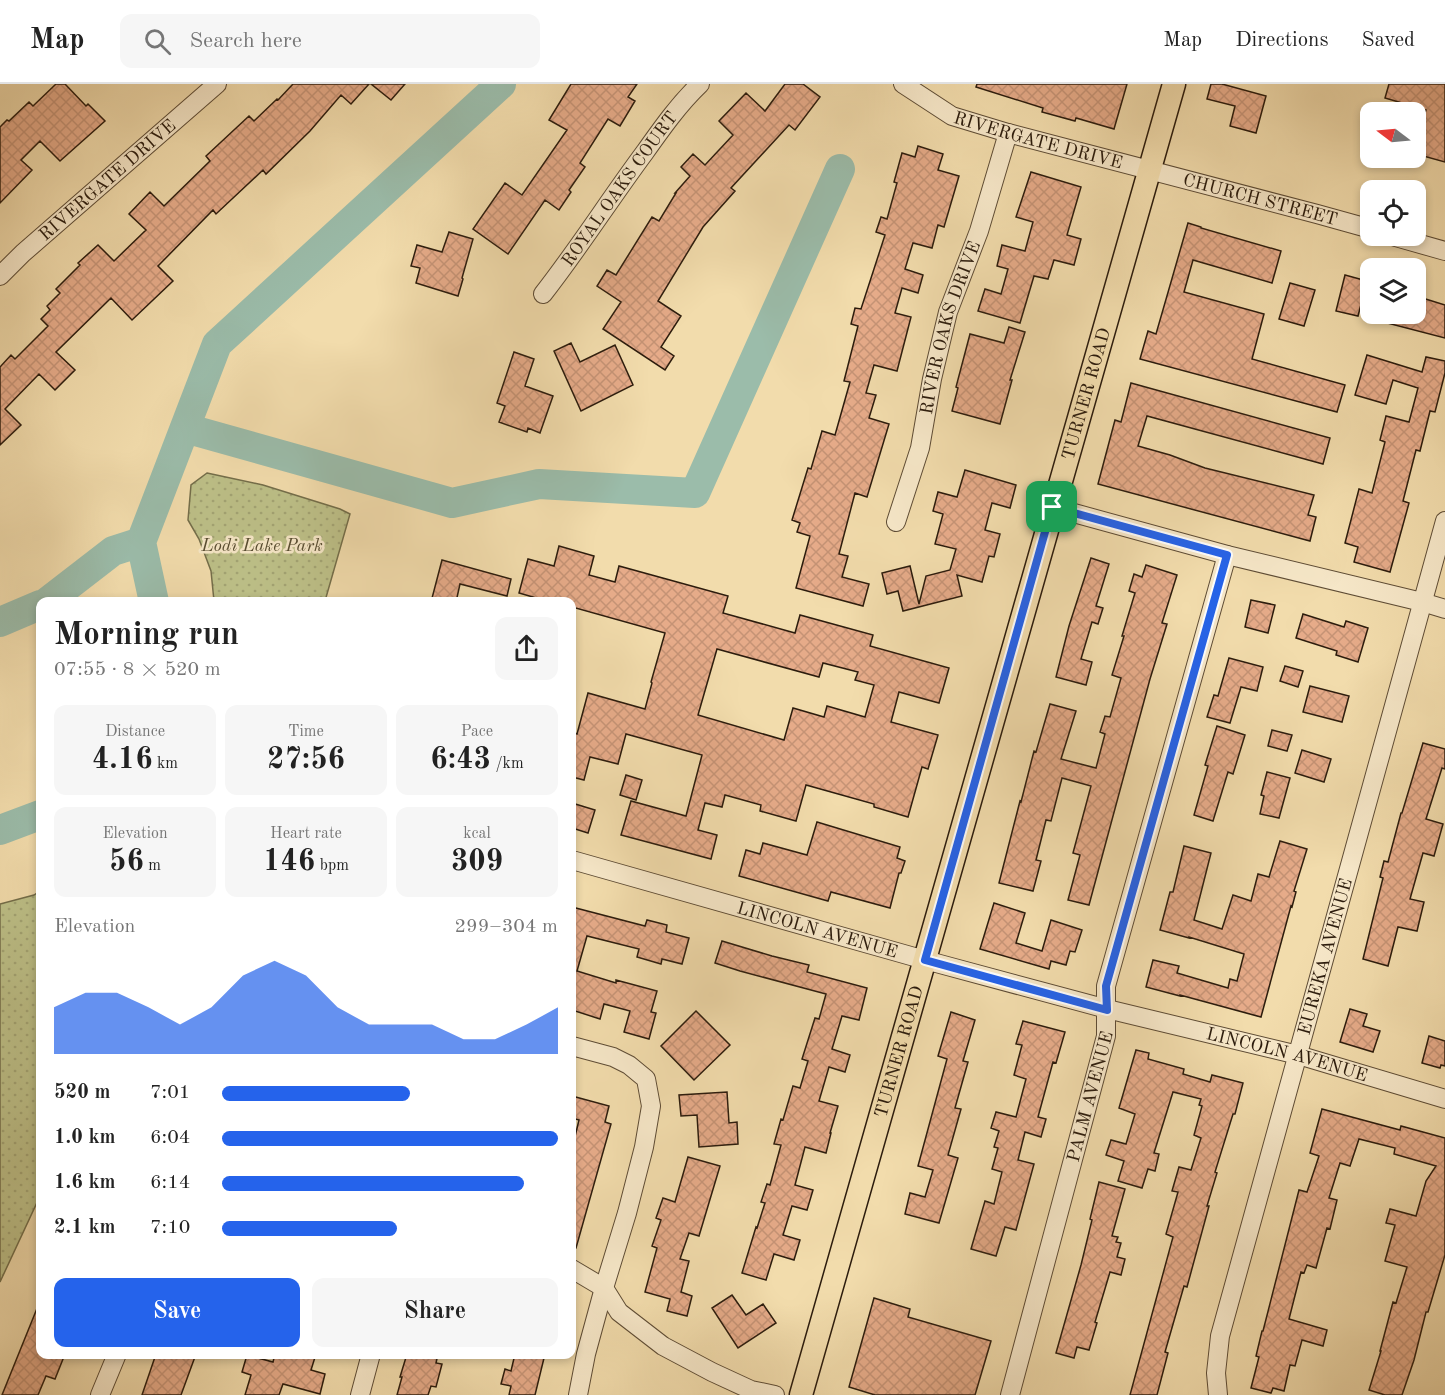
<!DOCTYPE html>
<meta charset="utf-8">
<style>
:root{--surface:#fff;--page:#f6f6f6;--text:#222;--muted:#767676;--line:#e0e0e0;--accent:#2563eb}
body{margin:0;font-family:"Old Standard TT",serif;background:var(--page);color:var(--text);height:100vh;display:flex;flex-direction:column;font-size:22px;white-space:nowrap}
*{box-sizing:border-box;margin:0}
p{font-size:20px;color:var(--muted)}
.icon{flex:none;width:33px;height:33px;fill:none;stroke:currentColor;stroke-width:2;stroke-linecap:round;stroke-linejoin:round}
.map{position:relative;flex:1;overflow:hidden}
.details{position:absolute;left:36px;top:513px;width:540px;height:762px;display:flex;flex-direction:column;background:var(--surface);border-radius:12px;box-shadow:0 3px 9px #0003}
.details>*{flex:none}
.needle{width:39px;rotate:286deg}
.controls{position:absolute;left:1360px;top:18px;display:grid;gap:12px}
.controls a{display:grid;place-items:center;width:66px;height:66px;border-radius:12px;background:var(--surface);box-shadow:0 3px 9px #0003;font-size:30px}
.pin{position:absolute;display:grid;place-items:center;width:51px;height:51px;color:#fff;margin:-26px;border-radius:12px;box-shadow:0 3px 9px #0006}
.round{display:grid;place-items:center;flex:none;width:63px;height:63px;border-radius:12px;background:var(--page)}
.summary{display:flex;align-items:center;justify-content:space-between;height:102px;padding:0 18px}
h1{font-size:33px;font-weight:600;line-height:45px}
.stats{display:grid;grid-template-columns:repeat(3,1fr);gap:9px;height:102px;padding:6px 18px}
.stats div{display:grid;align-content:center;border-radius:12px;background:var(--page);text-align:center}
.stats b{font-size:30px;font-weight:600}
.stats small{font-size:16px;font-weight:400}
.stats p{font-size:16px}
.chart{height:168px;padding:12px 18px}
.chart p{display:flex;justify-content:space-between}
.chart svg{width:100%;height:108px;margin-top:6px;fill:var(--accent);opacity:.7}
.primary-button{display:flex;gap:12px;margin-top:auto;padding:12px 18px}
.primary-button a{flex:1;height:69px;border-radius:12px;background:var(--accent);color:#fff;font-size:24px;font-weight:600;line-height:69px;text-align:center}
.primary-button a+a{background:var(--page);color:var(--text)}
ul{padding:0 18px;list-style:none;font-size:20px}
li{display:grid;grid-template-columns:96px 72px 1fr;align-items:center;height:45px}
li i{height:15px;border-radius:8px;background:var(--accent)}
header{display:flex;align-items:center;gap:36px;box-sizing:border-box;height:84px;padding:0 30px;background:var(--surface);border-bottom:2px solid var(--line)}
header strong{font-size:28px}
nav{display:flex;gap:33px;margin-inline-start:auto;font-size:21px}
.search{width:420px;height:54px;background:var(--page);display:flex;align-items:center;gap:15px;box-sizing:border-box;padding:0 21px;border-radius:12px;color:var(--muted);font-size:22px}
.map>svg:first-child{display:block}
.park{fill:url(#park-dots);stroke:#746e4a;stroke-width:1.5}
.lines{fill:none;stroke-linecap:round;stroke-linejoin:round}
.river{stroke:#9bbcaa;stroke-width:30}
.building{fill:url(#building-cross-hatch);stroke:#2c1c0d;stroke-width:1.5;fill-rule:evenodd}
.minor-casing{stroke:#5e4c35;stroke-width:20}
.major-casing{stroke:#2c1c0d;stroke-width:25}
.minor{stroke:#f7e8c9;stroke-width:18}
.major{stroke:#f2dcac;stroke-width:22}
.route-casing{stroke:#fff;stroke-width:12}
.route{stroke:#2563eb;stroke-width:8}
.labels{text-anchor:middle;stroke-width:5;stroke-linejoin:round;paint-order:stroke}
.street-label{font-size:18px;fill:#2c1c0d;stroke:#f7e8c9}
.park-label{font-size:18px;font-style:italic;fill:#584d32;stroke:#f7e8c9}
</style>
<header>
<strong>Map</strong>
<div class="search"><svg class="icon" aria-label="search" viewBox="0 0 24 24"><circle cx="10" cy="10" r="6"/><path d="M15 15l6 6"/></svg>Search here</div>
<nav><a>Map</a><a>Directions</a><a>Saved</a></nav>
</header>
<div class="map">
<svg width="1445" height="1311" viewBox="0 0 1445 1311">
<defs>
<pattern id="park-dots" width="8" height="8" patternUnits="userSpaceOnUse" patternTransform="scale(1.5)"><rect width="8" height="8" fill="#bdc088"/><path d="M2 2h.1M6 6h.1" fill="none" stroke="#a3a474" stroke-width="1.8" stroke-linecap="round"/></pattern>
<pattern id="building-cross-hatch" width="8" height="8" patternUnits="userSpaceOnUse" patternTransform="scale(1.5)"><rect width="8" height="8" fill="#e6ab89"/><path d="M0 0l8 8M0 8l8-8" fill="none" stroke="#c59375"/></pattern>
</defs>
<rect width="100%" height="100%" fill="#f2dcac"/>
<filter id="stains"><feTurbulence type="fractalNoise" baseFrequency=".00333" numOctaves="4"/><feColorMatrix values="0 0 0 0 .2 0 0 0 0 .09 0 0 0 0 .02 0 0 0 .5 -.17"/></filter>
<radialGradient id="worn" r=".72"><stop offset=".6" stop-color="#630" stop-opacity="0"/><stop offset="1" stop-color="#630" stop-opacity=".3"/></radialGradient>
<path class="park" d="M 207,389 L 263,401 L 340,425 L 350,430 L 325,517 L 214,517 L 211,487 L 199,455 L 188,436 L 191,401 Z
M 40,807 L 40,1112 L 0,1198 L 0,820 L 34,811 Z"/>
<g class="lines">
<path class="river" d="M 185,344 L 452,419 L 539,400 L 695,409 L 840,85
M 141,458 L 217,260 L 501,0
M 47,518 L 113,467 L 141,458 L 154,518
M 0,538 L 40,521
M 0,746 L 40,731"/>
</g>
<path class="building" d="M 56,0 L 65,0 L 86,22 L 88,20 L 105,37 L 60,77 L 40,57 L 21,76 L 32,86 L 0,119 L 0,43 L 7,36 L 9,37 L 29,18 L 33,22 Z
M 293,0 L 369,0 L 351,20 L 341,11 L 310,47 L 266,90 L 263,86 L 216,130 L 213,126 L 158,182 L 173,197 L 132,236 L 111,214 L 56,268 L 75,286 L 55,306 L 39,290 L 5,325 L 21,341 L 0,361 L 0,283 L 11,271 L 15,275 L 48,242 L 41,235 L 50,226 L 47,222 L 60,209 L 56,205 L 80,181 L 78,179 L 98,161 L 114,177 L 146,146 L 129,130 L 150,108 L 164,122 L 210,77 L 206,72 L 249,32 L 254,37 L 277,15 L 278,16 Z
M 371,0 L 405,0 L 391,16 Z
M 571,0 L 637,0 L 628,13 L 635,17 L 620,42 L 608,35 L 580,79 L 585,83 L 569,106 L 571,108 L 559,126 L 545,116 L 508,170 L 473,145 L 505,99 L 522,111 L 567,46 L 549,36 Z
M 785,0 L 803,0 L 820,13 L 795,46 L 789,41 L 731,104 L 735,107 L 703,143 L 658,217 L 681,232 L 661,263 L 674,272 L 665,286 L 603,245 L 621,218 L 597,202 L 607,186 L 616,191 L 652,133 L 659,137 L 676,109 L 675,109 L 690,92 L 681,83 L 693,70 L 705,81 L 733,51 L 719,37 L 746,9 L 765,27 Z
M 977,0 L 1127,0 L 1114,45 L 1076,34 L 1075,37 L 1042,28 L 1043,24 L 976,3 Z
M 1211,0 L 1222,0 L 1266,12 L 1256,49 L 1230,42 L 1235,22 L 1207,15 Z
M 1389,0 L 1445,0 L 1445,78 L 1416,70 L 1416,60 L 1426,26 L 1385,14 Z
M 918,62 L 943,70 L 938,86 L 959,92 L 944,143 L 938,141 L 932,164 L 913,159 L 905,185 L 923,191 L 918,209 L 902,204 L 895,229 L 911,233 L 897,287 L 874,281 L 866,309 L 876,311 L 869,334 L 889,340 L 867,413 L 855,409 L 839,470 L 848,472 L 842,493 L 869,500 L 863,522 L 796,504 L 810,452 L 797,448 L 800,439 L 792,436 L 808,384 L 811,385 L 822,347 L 835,351 L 850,298 L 844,297 L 858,242 L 851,240 L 855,224 L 861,225 L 885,151 L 876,148 L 881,133 L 887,135 L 897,99 L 894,98 L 902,69 L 915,73 Z
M 1031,88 L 1081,103 L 1067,151 L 1081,155 L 1074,181 L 1054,176 L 1048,195 L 1034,192 L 1020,239 L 978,227 L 985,205 L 1001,210 L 1008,185 L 997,182 L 1002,161 L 1025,167 L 1033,138 L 1016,133 Z
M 1188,139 L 1201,143 L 1201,144 L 1281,167 L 1272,199 L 1193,176 L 1184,208 L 1264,230 L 1252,275 L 1345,301 L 1337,328 L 1140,275 L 1148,247 L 1156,250 Z
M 449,148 L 473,155 L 462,194 L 463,195 L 458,212 L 416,199 L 420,184 L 411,182 L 417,161 L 442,168 Z
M 1345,191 L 1367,197 L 1358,232 L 1336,227 Z
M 1290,199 L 1315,206 L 1304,242 L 1279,235 Z
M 1416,212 L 1445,221 L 1445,254 L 1368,234 L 1369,230 L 1416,230 Z
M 1009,243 L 1025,248 L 1010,296 L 1012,296 L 1000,340 L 952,327 L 958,304 L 956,303 L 970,250 L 1004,259 Z
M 571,259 L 580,278 L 615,261 L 633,301 L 581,327 L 554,267 Z
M 514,268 L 534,275 L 525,302 L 553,312 L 540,349 L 528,344 L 527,348 L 499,338 L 505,322 L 497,319 Z
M 1367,271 L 1422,288 L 1426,273 L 1445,277 L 1445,289 L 1435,328 L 1430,327 L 1420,367 L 1416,366 L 1403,417 L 1409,419 L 1390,488 L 1354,478 L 1358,463 L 1345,459 L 1359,405 L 1372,409 L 1385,358 L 1380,356 L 1386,332 L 1409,338 L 1418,304 L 1393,296 L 1386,320 L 1355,311 Z
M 1131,299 L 1330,354 L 1323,380 L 1147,332 L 1138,362 L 1170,371 L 1205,384 L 1314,411 L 1308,431 L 1316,433 L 1310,457 L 1098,400 L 1115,336 L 1121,338 Z
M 965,386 L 1016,401 L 1010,424 L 992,419 L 985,446 L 1000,450 L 994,473 L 989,472 L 982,498 L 957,491 L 962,512 L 903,527 L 898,507 L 887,510 L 882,489 L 910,482 L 919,520 L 926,492 L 950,486 L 956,465 L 935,460 L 943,430 L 933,427 L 938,408 L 957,413 Z
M 559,462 L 594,472 L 589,491 L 615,498 L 619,482 L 728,512 L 723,529 L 795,549 L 800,531 L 873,551 L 870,562 L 949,584 L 939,619 L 899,608 L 891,638 L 938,651 L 928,685 L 922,683 L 908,733 L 874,723 L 874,720 L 806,701 L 796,737 L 760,727 L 761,721 L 725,711 L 722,723 L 705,719 L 698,746 L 717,751 L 711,775 L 621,751 L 631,717 L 686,732 L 702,671 L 626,650 L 618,680 L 590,673 L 584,696 L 572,693 L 572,648 L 577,650 L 588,609 L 645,625 L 652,599 L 651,598 L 665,549 L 572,523 L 572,518 L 550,518 L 519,509 L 528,475 L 554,482 ZM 717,565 L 819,593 L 823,579 L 858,588 L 855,596 L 874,601 L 865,633 L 827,622 L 824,633 L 793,624 L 784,656 L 698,631 Z
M 1091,474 L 1109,480 L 1096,522 L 1103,524 L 1098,540 L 1092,538 L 1081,575 L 1092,578 L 1086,601 L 1056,593 L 1069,542 Z
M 442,476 L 511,495 L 507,512 L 460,500 L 456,518 L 431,518 Z
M 1146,481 L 1177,491 L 1162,539 L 1167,540 L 1150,595 L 1089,821 L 1068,816 L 1080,771 L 1073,769 L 1091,702 L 1062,694 L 1051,737 L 1046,736 L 1036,776 L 1041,777 L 1033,807 L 999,799 L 1020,717 L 1021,718 L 1034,667 L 1036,668 L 1050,620 L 1076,627 L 1061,675 L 1096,684 L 1105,650 L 1100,648 L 1105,632 L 1110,633 L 1121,594 L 1112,591 L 1124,552 L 1122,552 L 1135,509 L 1129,507 L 1134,490 L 1142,493 Z
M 1251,516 L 1275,521 L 1268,549 L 1245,543 Z
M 1303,530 L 1344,543 L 1346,537 L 1368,544 L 1358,578 L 1336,571 L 1337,567 L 1296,554 Z
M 1229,574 L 1263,583 L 1257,607 L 1241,603 L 1230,639 L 1207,633 L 1214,611 L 1218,612 Z
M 1285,582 L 1303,587 L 1298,603 L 1280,597 Z
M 1310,602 L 1349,612 L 1342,638 L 1303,628 Z
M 1217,642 L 1245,651 L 1233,690 L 1228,688 L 1213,737 L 1194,731 L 1208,682 L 1205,681 Z
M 1272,646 L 1292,651 L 1287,667 L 1268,662 Z
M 1423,659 L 1445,665 L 1445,685 L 1442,684 L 1426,735 L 1443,740 L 1434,772 L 1423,769 L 1410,815 L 1424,818 L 1417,847 L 1398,843 L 1388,882 L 1363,875 L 1383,794 L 1380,793 L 1384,777 L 1388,778 L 1401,729 L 1402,729 Z
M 1302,666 L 1331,675 L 1324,698 L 1295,689 Z
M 1267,688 L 1290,694 L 1279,734 L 1260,730 L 1264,712 L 1261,711 Z
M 626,691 L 642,696 L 636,716 L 620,711 Z
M 572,719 L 595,726 L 588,749 L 572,744 Z
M 817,738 L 900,763 L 897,774 L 905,777 L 901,789 L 899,789 L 890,824 L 831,808 L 828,817 L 739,792 L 746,766 L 760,770 L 763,759 L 807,771 Z
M 1280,757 L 1307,765 L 1294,807 L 1296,808 L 1292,823 L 1291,822 L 1261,933 L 1180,911 L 1180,912 L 1146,903 L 1153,876 L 1179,882 L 1177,889 L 1228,904 L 1230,895 L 1237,897 L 1244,870 L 1189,853 L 1189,854 L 1160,846 L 1170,808 L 1173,808 L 1184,762 L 1211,769 L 1194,836 L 1222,845 L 1233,811 L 1251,817 L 1258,790 L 1269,793 Z
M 994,819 L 1025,829 L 1016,859 L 1042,867 L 1051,836 L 1082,846 L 1075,868 L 1070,867 L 1066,881 L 1051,877 L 1049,885 L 980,865 Z
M 572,823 L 645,842 L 647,836 L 667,841 L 666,848 L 689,854 L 682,880 L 662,875 L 661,880 L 637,873 L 639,865 L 587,852 L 577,887 L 616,899 L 616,896 L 657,907 L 651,928 L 656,929 L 649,955 L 624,948 L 630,927 L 604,920 L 600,935 L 572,926 Z
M 722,857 L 772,872 L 809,881 L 807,888 L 867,904 L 859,936 L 842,932 L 832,965 L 850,971 L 845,988 L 829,983 L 819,1017 L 838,1022 L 830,1049 L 831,1049 L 826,1069 L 805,1063 L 795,1101 L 813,1106 L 807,1126 L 792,1122 L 783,1151 L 800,1156 L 794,1176 L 774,1170 L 766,1196 L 742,1189 L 756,1143 L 757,1144 L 765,1119 L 761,1118 L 767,1100 L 770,1101 L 781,1061 L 774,1060 L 781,1035 L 783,1036 L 793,1002 L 800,1004 L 808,977 L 802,975 L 815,934 L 819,935 L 826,910 L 740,887 L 715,879 Z
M 1350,925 L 1367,930 L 1363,942 L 1380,947 L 1373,968 L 1340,958 Z
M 696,927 L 730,961 L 694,996 L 661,962 Z
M 951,928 L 975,936 L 963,977 L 968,978 L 955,1024 L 961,1025 L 948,1071 L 958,1074 L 939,1139 L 905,1130 L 910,1109 L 925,1113 L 933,1086 L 918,1082 L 947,975 L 938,972 Z
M 1023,937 L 1065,948 L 1056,979 L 1053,978 L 1038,1033 L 1046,1035 L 1041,1053 L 1025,1048 L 1018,1076 L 1034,1080 L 1016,1146 L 1005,1143 L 996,1172 L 971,1165 L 985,1117 L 994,1120 L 1002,1088 L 992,1085 L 998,1064 L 994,1063 L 999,1047 L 991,1044 L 996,1028 L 1016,1033 L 1026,995 L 1014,991 L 1022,961 L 1016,960 Z
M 1429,952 L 1445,957 L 1445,982 L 1441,981 L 1440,984 L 1422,979 Z
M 1136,966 L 1149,969 L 1148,975 L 1184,985 L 1183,990 L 1210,998 L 1212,991 L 1243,999 L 1235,1030 L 1233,1030 L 1215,1088 L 1217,1089 L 1207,1122 L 1209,1122 L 1187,1203 L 1184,1202 L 1165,1268 L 1168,1269 L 1157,1311 L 1130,1311 L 1173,1153 L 1166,1150 L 1178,1108 L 1172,1107 L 1179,1083 L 1191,1086 L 1201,1054 L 1194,1051 L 1202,1022 L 1199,1021 L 1201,1015 L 1173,1008 L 1154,1069 L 1159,1070 L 1155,1087 L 1148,1085 L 1142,1104 L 1118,1097 L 1124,1077 L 1106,1071 L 1111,1056 L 1126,1060 L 1135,1030 L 1119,1024 Z
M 727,1008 L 729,1039 L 737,1038 L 738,1060 L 699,1063 L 697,1031 L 681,1032 L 679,1011 Z
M 572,1012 L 609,1022 L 605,1038 L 611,1040 L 576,1164 L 572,1164 L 572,1065 L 579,1036 L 572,1034 Z
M 1322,1025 L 1400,1046 L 1401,1042 L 1445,1054 L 1445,1171 L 1428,1228 L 1426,1228 L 1414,1276 L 1402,1311 L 1385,1311 L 1369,1306 L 1381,1267 L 1380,1267 L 1393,1218 L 1396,1219 L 1407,1183 L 1385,1177 L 1395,1141 L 1386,1139 L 1390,1125 L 1416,1132 L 1426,1097 L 1436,1082 L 1394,1070 L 1395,1064 L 1359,1055 L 1350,1082 L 1340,1079 L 1329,1114 L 1337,1116 L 1330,1145 L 1327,1144 L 1316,1184 L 1307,1181 L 1304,1189 L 1301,1188 L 1289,1235 L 1327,1246 L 1323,1262 L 1302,1256 L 1295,1282 L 1290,1281 L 1284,1307 L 1273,1304 L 1271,1309 L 1251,1304 L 1259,1273 L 1256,1272 L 1262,1247 L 1263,1247 L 1299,1106 L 1307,1108 L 1319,1072 L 1310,1069 Z
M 688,1073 L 720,1082 L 699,1152 L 689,1149 L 680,1175 L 689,1177 L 681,1208 L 692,1212 L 687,1232 L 667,1227 L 670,1215 L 645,1208 L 657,1164 L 652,1162 L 661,1136 L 656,1134 L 663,1114 L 675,1118 Z
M 1099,1098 L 1125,1105 L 1112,1152 L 1118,1153 L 1116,1158 L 1121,1159 L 1117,1173 L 1125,1175 L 1121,1191 L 1110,1188 L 1095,1238 L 1097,1239 L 1089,1266 L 1077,1263 L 1074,1274 L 1056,1269 L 1081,1181 L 1092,1136 L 1090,1135 Z
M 732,1211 L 746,1231 L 763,1220 L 776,1239 L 738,1264 L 712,1224 Z
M 874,1214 L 910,1225 L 908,1233 L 991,1257 L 975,1311 L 875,1311 L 849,1303 Z
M 40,1217 L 40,1270 L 65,1270 L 55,1295 L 46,1292 L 38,1311 L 2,1311 Z
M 156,1270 L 196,1270 L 181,1311 L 142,1311 Z
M 275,1270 L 316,1270 L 311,1286 L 325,1290 L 320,1310 L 283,1300 L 279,1311 L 245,1311 L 251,1291 L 242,1288 L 247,1271 L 273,1278 Z
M 407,1270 L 438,1270 L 436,1279 L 442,1280 L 436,1303 L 431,1302 L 428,1311 L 397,1311 L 402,1293 L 400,1293 Z
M 515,1270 L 545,1270 L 535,1311 L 509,1311 L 511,1302 L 501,1300 L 505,1285 L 511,1287 Z"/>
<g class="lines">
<g class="minor-casing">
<g id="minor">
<path id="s1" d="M 903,0 L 952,32 L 1008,49 L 1317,130 L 1371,145"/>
<path d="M 1392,152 L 1445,167"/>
<path id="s2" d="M 0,192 L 23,169 L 217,0"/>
<path id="s3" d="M 543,210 C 579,164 610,115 645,68 C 662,44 679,20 700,0"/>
<path d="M 1052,423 L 1227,471 L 1422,518 L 1445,525"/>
<path id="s4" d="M 896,438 L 920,364 L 932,295 L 948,228 L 979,147 L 1008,49"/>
<path id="s5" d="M 572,776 L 925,876 L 1107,925 L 1298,971 L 1445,1015"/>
<path d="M 572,962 L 613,973 L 629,981 L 646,995 L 651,1022 L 644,1063 L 627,1129 L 604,1204 L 586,1270 L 578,1311"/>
<path d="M 572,1185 L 604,1204 L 619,1228 L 663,1262 L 712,1288 L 751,1306 L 775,1311"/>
<path d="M 100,1311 L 117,1270"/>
<path d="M 360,1311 L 371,1270"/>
<path id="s6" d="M 1010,1311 L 1106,952 L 1106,902 L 1227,471"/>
<path id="s7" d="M 1218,1311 L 1216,1289 L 1220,1252 L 1445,437"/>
</g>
</g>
<g class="major-casing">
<g id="major">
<path id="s8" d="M 801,1311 L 1174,0"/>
</g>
</g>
<use href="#minor" class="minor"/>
<use href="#major" class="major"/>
</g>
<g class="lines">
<g class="route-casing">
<path id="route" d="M 1052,423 L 1227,471 L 1106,902 L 1107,926 L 925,876 Z"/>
</g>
<use href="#route" class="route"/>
</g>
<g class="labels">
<g class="street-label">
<text dy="6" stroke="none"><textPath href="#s1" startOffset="148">RIVERGATE DRIVE</textPath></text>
<text dy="6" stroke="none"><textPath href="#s2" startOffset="144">RIVERGATE DRIVE</textPath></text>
<text dy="6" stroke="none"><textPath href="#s3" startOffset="130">ROYAL OAKS COURT</textPath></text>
<text dy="6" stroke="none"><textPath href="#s1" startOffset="378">CHURCH STREET</textPath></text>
<text dy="6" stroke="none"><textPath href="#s4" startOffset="202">RIVER OAKS DRIVE</textPath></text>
<text dy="6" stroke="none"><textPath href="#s8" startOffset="1041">TURNER ROAD</textPath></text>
<text dy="6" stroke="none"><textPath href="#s5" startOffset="255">LINCOLN AVENUE</textPath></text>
<text dy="6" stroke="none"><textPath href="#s7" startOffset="453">EUREKA AVENUE</textPath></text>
<text dy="6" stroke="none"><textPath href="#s8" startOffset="357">TURNER ROAD</textPath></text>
<text dy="6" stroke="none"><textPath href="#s5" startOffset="741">LINCOLN AVENUE</textPath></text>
<text dy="6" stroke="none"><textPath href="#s6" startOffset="309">PALM AVENUE</textPath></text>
</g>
<g class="park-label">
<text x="262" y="467">Lodi Lake Park</text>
</g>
</g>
<rect width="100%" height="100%" filter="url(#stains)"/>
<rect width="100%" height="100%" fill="url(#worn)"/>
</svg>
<div class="controls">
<a><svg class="needle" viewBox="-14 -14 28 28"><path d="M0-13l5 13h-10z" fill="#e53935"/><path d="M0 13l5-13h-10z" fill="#767676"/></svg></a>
<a><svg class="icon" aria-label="locate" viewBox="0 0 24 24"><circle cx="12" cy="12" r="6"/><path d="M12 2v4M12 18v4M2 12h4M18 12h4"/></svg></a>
<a><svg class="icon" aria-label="layers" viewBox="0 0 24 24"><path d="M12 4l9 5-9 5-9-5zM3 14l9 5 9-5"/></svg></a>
</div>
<div class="pin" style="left:1052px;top:423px;background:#1e9e55"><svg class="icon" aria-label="arrive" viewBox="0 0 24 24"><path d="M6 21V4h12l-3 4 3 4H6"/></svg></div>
<section class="details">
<div class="summary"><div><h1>Morning run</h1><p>07:55 · 8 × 520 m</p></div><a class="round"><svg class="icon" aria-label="share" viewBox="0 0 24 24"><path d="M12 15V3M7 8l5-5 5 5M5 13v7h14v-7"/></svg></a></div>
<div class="stats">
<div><p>Distance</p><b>4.16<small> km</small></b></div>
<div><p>Time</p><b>27:56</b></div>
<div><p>Pace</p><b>6:43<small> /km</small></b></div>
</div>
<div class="stats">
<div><p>Elevation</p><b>56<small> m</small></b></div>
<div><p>Heart rate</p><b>146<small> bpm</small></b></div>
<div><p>kcal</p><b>309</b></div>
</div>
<div class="chart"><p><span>Elevation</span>299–304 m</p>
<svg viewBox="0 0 160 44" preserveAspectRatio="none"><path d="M0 44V25L10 19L20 19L30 25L40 32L50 25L60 12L70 6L80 12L90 25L100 32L110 32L120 32L130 38L140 38L150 32L160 25V44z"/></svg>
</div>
<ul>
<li><b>520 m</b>7:01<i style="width:56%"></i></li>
<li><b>1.0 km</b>6:04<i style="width:100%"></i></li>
<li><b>1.6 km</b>6:14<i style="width:90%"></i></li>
<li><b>2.1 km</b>7:10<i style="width:52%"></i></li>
</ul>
<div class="primary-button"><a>Save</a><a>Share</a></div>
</section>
</div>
